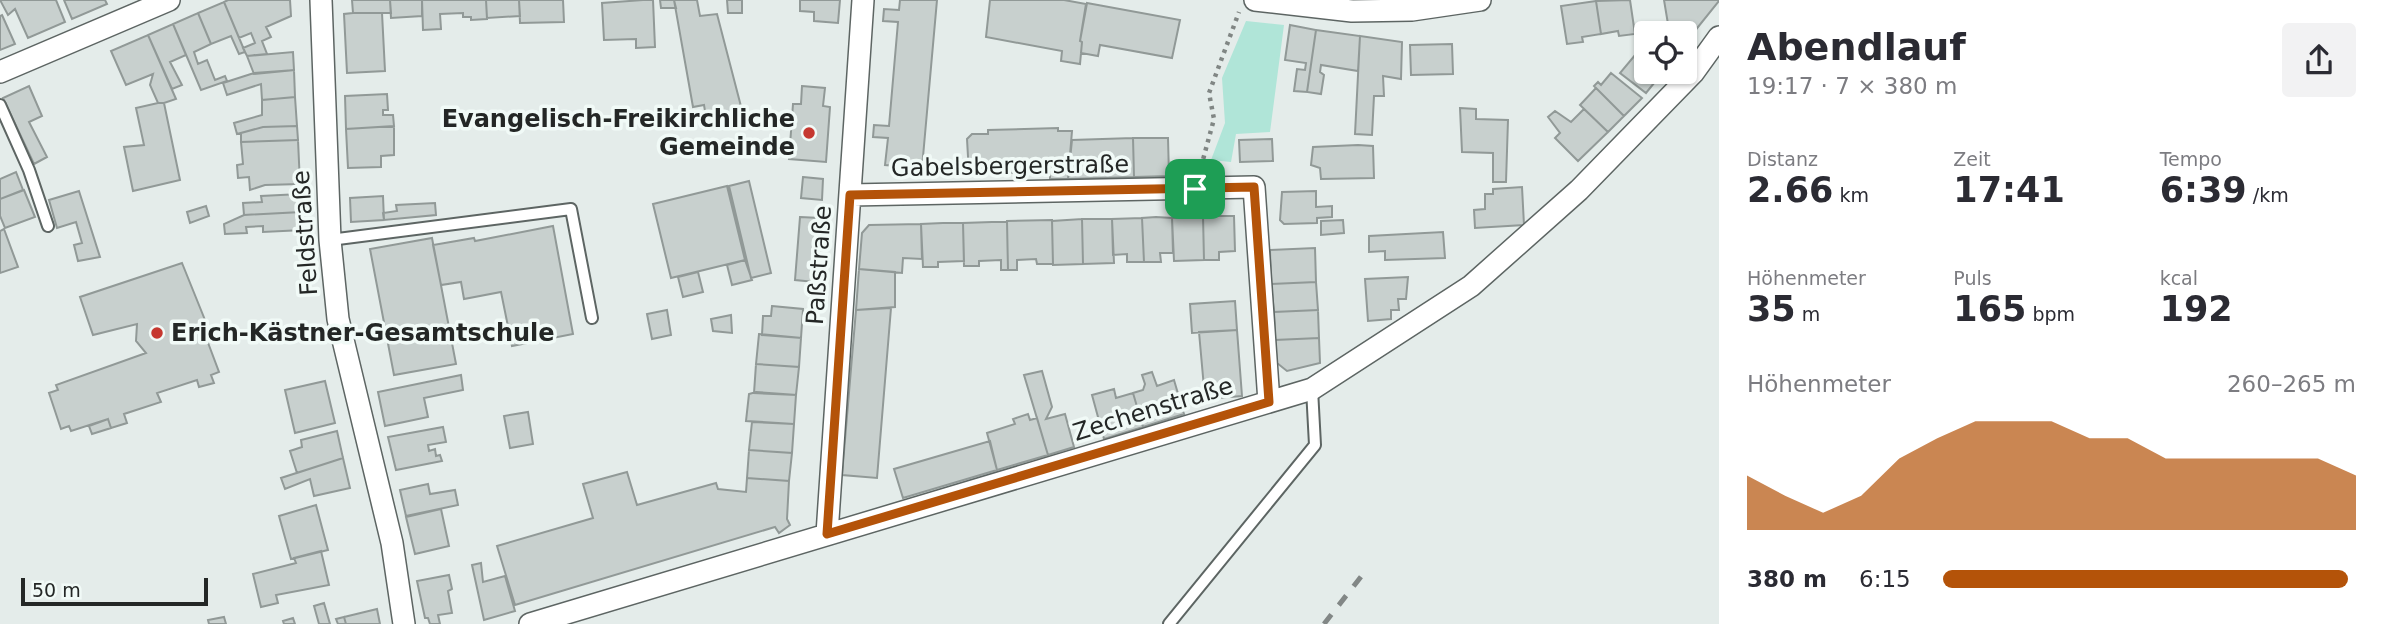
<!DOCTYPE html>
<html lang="de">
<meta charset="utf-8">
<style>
:root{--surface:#fff;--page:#f2f2f3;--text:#2b2b33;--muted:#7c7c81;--accent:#b45309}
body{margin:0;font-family:"DejaVu Sans",sans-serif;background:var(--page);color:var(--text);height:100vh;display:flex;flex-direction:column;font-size:26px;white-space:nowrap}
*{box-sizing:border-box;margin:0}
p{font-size:23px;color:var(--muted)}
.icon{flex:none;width:38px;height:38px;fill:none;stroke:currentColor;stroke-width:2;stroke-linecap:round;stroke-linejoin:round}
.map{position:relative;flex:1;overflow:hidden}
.side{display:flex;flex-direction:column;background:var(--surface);width:665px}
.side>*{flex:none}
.tools{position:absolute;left:1634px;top:21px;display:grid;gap:14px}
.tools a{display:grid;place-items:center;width:63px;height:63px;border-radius:7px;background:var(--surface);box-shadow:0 2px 5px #0004;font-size:35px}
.scale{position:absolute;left:21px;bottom:18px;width:187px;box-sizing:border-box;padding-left:7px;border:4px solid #242726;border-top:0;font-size:19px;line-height:24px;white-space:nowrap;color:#242726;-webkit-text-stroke:5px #f1faf7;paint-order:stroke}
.pin{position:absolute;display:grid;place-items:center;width:60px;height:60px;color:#fff;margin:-30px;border-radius:14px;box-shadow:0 4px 10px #0006}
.round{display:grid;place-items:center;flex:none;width:74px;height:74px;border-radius:7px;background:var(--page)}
.summary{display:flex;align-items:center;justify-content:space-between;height:119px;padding:0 28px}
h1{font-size:38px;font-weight:800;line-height:52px}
.metrics{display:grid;grid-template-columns:repeat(3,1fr);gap:10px;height:119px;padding:7px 28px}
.metrics div{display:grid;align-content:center}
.metrics b{font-size:35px;font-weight:800}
.metrics small{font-size:19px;font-weight:400}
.metrics p{font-size:19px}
.chart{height:196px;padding:14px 28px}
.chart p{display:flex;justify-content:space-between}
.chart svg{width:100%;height:126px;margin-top:7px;fill:var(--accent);opacity:.7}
ul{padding:0 28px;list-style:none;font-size:23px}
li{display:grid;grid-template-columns:112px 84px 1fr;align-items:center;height:52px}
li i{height:18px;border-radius:9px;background:var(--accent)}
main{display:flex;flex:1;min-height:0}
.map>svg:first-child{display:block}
.green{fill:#b0e5d8}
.building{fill:#c8d0ce;stroke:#919997;stroke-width:2}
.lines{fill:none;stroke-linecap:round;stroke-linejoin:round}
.service-casing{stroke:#5d6563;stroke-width:14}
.minor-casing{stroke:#5d6563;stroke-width:24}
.path{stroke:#808684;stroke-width:4.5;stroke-dasharray:3.5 5;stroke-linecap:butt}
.service{stroke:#fff;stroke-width:10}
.minor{stroke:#fff;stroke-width:21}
.rail{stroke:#828786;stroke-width:5;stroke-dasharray:12 12;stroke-linecap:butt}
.route-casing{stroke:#fff;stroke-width:14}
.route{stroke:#b45309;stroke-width:9}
.poi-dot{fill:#c63830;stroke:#f1faf7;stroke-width:2.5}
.labels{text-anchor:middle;stroke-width:7;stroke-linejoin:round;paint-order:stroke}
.poi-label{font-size:24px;font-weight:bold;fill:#242726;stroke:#f1faf7;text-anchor:end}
.street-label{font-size:24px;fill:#242726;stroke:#f1faf7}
</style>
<main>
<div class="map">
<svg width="1719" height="624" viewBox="0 0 1719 624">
<rect width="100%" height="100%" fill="#e4ecea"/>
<path class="green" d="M 1246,21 L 1284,25 L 1270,132 L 1236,134 L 1231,162 L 1211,160 L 1225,123 L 1222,78 Z"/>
<path class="building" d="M 0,0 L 56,0 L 65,22 L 28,38 L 15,9 L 8,15 Z
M 64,0 L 105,0 L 107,4 L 72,19 Z
M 228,0 L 290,0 L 291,16 L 266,27 L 271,37 L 262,41 L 267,54 L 247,56 L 243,48 L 255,43 L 251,33 L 239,38 L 224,2 Z
M 352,0 L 390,0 L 391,13 L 353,13 Z
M 390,0 L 422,0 L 422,16 L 391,18 Z
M 422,0 L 486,0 L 487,19 L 471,20 L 471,17 L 463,17 L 463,13 L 440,14 L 441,29 L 423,30 Z
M 486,0 L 519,0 L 520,16 L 487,18 Z
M 519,0 L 563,0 L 564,22 L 520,23 Z
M 643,0 L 653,0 L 655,47 L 636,48 L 636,39 L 604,40 L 602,3 Z
M 660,0 L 674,0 L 676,8 L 661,8 Z
M 674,0 L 697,0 L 700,16 L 717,14 L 744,118 L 707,123 L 704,105 L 693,107 Z
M 727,0 L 742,0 L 742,13 L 728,13 Z
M 800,0 L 840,0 L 838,23 L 814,21 L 814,12 L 800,11 Z
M 900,0 L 937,0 L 922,168 L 885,165 L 888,138 L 873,137 L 874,125 L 889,126 L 898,22 L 883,21 L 884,9 L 899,10 Z
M 990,0 L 1064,0 L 1086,4 L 1080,41 L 1082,42 L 1080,64 L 1061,61 L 1062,51 L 986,37 Z
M 1630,0 L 1635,34 L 1619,36 L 1618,31 L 1601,34 L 1596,1 Z
M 1664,0 L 1719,0 L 1719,1 L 1690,37 L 1685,38 L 1685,33 L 1674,33 L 1673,23 L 1668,24 Z
M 1596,1 L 1601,34 L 1582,37 L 1583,42 L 1567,44 L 1561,6 Z
M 224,2 L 245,52 L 239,54 L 231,36 L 211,44 L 198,13 Z
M 1087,3 L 1180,20 L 1172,58 L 1100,45 L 1098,56 L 1081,53 L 1082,42 L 1080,41 Z
M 198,13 L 211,44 L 194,52 L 198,64 L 207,60 L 215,80 L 225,76 L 227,81 L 201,90 L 173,24 Z
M 353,13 L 382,13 L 385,71 L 347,73 L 344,14 Z
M 2,15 L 15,44 L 0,50 L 0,16 Z
M 173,24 L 186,55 L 170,62 L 182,85 L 172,89 L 148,35 Z
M 1290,25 L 1316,30 L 1307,92 L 1294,91 L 1297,69 L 1305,70 L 1306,63 L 1285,60 Z
M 1316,30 L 1360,36 L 1358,71 L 1321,65 L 1320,72 L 1324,75 L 1321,94 L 1307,92 Z
M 148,35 L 176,99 L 164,103 L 158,103 L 150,85 L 153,74 L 126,85 L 111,51 Z
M 1360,36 L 1402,42 L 1401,79 L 1383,76 L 1384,96 L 1374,96 L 1372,135 L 1355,134 Z
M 1646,42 L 1647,72 L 1663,72 L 1646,93 L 1620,73 Z
M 1452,44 L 1453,74 L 1411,75 L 1410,45 Z
M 293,52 L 294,70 L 254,74 L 247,56 Z
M 294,70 L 295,97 L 262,100 L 261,84 L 227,95 L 223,83 L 254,73 Z
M 1611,73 L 1642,98 L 1624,116 L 1594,86 L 1598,82 L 1601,85 Z
M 29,86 L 42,116 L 29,122 L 47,157 L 34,164 L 3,98 Z
M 802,86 L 825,88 L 823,106 L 830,107 L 826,162 L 789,159 L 793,104 L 801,104 Z
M 1596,88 L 1624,116 L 1608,132 L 1580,105 Z
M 387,94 L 388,110 L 383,110 L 383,115 L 393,115 L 394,126 L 346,129 L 345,96 Z
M 295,97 L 297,126 L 263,127 L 237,134 L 234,123 L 262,115 L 262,100 Z
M 158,103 L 164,103 L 180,180 L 133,191 L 124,147 L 144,145 L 136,108 Z
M 1460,108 L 1476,109 L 1476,119 L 1508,120 L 1506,182 L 1493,182 L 1493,153 L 1462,152 Z
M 1584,109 L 1608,132 L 1578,161 L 1555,138 L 1560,133 L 1548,117 L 1555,111 L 1571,122 Z
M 297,126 L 298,140 L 241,142 L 241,133 L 263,127 Z
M 379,127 L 394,127 L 394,155 L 381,156 L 381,167 L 348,168 L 346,129 Z
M 1058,128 L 1058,131 L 1072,131 L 1068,179 L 1050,179 L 1050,172 L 969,174 L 967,139 L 972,134 L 988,134 L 988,130 Z
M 1133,138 L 1134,177 L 1068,179 L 1072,140 Z
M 1133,138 L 1168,138 L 1169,176 L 1134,177 Z
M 1272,139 L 1273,161 L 1240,162 L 1239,140 Z
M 298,140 L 300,184 L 265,185 L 250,190 L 249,177 L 238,178 L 237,165 L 243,164 L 241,142 Z
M 1358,145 L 1373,146 L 1374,178 L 1321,179 L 1320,168 L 1311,165 L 1313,147 Z
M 16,172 L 23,190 L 0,199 L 0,179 Z
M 803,177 L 823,179 L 822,200 L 801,198 Z
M 749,181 L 771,273 L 751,278 L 729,186 Z
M 727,186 L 745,260 L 671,278 L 653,204 Z
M 1522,187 L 1524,225 L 1475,228 L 1474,210 L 1485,209 L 1485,194 L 1493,194 L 1493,189 Z
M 24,190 L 35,217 L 5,228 L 0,216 L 0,199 Z
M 79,191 L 100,257 L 78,261 L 74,245 L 82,243 L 76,222 L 57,228 L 49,200 Z
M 1316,191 L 1316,207 L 1332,206 L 1332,217 L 1317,218 L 1317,223 L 1284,224 L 1280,220 L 1282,192 Z
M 300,194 L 301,212 L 244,215 L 243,203 L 262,202 L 261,196 Z
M 383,196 L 384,220 L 351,222 L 350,198 Z
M 435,203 L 436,215 L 384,220 L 383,213 L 397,211 L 396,205 Z
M 206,206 L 209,216 L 190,223 L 187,212 Z
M 301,212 L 303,230 L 263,232 L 263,226 L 246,227 L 247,233 L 225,234 L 224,224 L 244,215 Z
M 1203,216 L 1204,260 L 1174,261 L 1172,218 Z
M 1203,216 L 1234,216 L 1235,251 L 1219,252 L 1219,260 L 1204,260 Z
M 800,217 L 820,218 L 815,282 L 795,280 Z
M 1156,217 L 1172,218 L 1173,253 L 1160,253 L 1161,262 L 1144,262 L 1142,218 Z
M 1142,218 L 1144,262 L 1127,262 L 1127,254 L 1113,255 L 1112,219 Z
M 1082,219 L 1112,219 L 1114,263 L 1083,264 Z
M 1082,219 L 1083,264 L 1053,265 L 1052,221 Z
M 1052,220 L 1053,264 L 1037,264 L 1036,259 L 1017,260 L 1017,270 L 1008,270 L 1007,221 Z
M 1343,220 L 1344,233 L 1321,235 L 1321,221 Z
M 992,222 L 1007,222 L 1008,270 L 1001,270 L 1001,260 L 979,261 L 979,266 L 964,266 L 963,223 Z
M 943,223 L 963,223 L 964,261 L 938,262 L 938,267 L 923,267 L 921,224 Z
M 921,224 L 922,259 L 903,258 L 902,273 L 859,269 L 862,233 L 869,225 Z
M 553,226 L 573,334 L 512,346 L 501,292 L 464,299 L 461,282 L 441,285 L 433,245 L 474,238 L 475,241 Z
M 4,229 L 18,267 L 0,273 L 0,231 Z
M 1443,232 L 1445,258 L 1385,260 L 1385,251 L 1369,252 L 1369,236 Z
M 432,238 L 456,364 L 394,375 L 370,249 Z
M 1315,248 L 1316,282 L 1271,284 L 1270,250 Z
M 745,260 L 752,280 L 732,285 L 727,265 Z
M 182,263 L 207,325 L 205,326 L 210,336 L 207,340 L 219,372 L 211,375 L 214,383 L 199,387 L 197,380 L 157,393 L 161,402 L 124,414 L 127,423 L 111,428 L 108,419 L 71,431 L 69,426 L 61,429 L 49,393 L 58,390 L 56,385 L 146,353 L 136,341 L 137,324 L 93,335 L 80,297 Z
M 859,269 L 895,272 L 895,307 L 856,310 Z
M 698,272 L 703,292 L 683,297 L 678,277 Z
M 1408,277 L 1406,299 L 1398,299 L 1399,310 L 1391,310 L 1391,319 L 1368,321 L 1365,279 Z
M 1316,282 L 1318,310 L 1274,312 L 1271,284 Z
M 1235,301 L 1237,330 L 1192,333 L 1190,304 Z
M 772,306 L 803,309 L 801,338 L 762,335 L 763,316 L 771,316 Z
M 891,308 L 877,478 L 842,475 L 856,310 Z
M 667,310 L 671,335 L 652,339 L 647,314 Z
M 1318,310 L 1319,338 L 1275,340 L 1274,312 Z
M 731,315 L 732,333 L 713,331 L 711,319 Z
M 1237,330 L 1242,396 L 1205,399 L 1199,332 Z
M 759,334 L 801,338 L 799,367 L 756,364 Z
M 1319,338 L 1320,363 L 1287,371 L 1277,363 L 1275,340 Z
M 756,364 L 799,367 L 796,395 L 754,393 Z
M 1042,371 L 1052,407 L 1046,419 L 1065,414 L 1074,447 L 1048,455 L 1024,375 Z
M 1152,372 L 1157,386 L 1174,380 L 1184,414 L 1143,427 L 1133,393 L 1143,390 L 1145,384 L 1142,375 Z
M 461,375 L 463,390 L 424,398 L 428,417 L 385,426 L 378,392 Z
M 325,381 L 335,423 L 295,433 L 285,390 Z
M 1114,389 L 1116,398 L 1133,393 L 1143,427 L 1104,439 L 1092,395 Z
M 756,392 L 796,395 L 794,424 L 746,421 L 749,394 Z
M 528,412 L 533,444 L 510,448 L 504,416 Z
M 1028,414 L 1030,420 L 1037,418 L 1048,455 L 997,470 L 987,433 L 1015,424 L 1013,419 Z
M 108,419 L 111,428 L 92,434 L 89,426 Z
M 752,422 L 794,424 L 792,453 L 749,450 Z
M 443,427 L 446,442 L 428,445 L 429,451 L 435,449 L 436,456 L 440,455 L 442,461 L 396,470 L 388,437 Z
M 337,431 L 343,458 L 297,473 L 290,451 L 302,447 L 301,440 Z
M 990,441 L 997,470 L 903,498 L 894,469 Z
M 749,450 L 792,453 L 789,481 L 747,478 Z
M 343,458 L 350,488 L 314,496 L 310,479 L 285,489 L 281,478 Z
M 627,472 L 637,505 L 716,483 L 718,489 L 746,492 L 747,478 L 789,481 L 787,519 L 790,525 L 779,533 L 775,527 L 515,605 L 497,546 L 593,518 L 583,484 Z
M 428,484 L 430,494 L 455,490 L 458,505 L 406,516 L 400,490 Z
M 316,505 L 328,550 L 291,559 L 279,516 Z
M 441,509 L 449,546 L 415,554 L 406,517 Z
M 321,551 L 329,585 L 276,595 L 278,603 L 261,607 L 253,574 L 296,563 L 294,558 Z
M 481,563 L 483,582 L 505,576 L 515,611 L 484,620 L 472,565 Z
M 449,575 L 452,589 L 448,591 L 452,613 L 438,615 L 440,624 L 430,624 L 428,618 L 425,618 L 417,581 Z
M 324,603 L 330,624 L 319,624 L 314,606 Z
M 377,609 L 380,624 L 346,624 L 344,617 Z
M 224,617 L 226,624 L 209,624 L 208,620 Z
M 344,617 L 346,624 L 338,624 L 336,619 Z
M 293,618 L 295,624 L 284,624 L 283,621 Z"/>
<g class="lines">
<g class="service-casing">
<path id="service" d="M 0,105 L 29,170 L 48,226
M 330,240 L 571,209 L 592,318
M 1169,624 L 1315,445 L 1312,389"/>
</g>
<g class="minor-casing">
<path id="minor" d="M 321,0 L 330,240 L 338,319 L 392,543 L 404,624
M 1255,0 L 1352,11 L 1412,10 L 1480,0
M 0,72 L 169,0
M 850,195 L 1254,187 L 1269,402
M 827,534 L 863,0
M 530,624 L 1312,389 L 1471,286 L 1579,190 L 1693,73 L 1719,37"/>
</g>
<path class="path" d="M 1201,167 L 1214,119 L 1209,93 L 1239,12"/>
<use href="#service" class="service"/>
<use href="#minor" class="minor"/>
<path class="rail" d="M 1324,624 L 1367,569"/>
</g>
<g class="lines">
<g class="route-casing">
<path id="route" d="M 1254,187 L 1269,402 L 827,534 L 850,195 Z"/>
</g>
<use href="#route" class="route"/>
</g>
<g class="poi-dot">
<circle cx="809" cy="133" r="7"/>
<circle cx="157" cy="333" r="7"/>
</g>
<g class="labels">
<g class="poi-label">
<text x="795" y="127">Evangelisch-Freikirchliche<tspan x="795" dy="28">Gemeinde</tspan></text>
<text x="171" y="341" text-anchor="start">Erich-Kästner-Gesamtschule</text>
</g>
<g class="street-label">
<text transform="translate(1010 166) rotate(-1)" y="8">Gabelsbergerstraße</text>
<text transform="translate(305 233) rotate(-94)" y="8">Feldstraße</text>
<text transform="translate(819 265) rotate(-86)" y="8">Paßstraße</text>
<text transform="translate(1153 409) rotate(-17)" y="8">Zechenstraße</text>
</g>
</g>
</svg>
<div class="tools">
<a><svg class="icon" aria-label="locate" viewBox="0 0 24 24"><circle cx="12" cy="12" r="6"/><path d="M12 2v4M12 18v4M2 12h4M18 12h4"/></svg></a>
</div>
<div class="scale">50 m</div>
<div class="pin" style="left:1195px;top:189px;background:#1e9e55"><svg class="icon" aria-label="arrive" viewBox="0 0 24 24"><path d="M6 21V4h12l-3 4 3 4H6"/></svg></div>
</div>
<section class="side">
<div class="summary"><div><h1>Abendlauf</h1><p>19:17 · 7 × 380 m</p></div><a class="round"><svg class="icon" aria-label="share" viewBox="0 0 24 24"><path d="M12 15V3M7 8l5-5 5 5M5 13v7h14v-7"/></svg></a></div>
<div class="metrics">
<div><p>Distanz</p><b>2.66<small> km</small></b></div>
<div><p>Zeit</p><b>17:41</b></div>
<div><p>Tempo</p><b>6:39<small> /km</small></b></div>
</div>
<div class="metrics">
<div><p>Höhenmeter</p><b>35<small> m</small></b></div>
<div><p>Puls</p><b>165<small> bpm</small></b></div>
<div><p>kcal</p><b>192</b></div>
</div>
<div class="chart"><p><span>Höhenmeter</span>260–265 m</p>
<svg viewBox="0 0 160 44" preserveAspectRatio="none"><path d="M0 44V25L10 32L20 38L30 32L40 19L50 12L60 6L70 6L80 6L90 12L100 12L110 19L120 19L130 19L140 19L150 19L160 25V44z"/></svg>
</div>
<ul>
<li><b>380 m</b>6:15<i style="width:98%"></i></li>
</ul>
</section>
</main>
